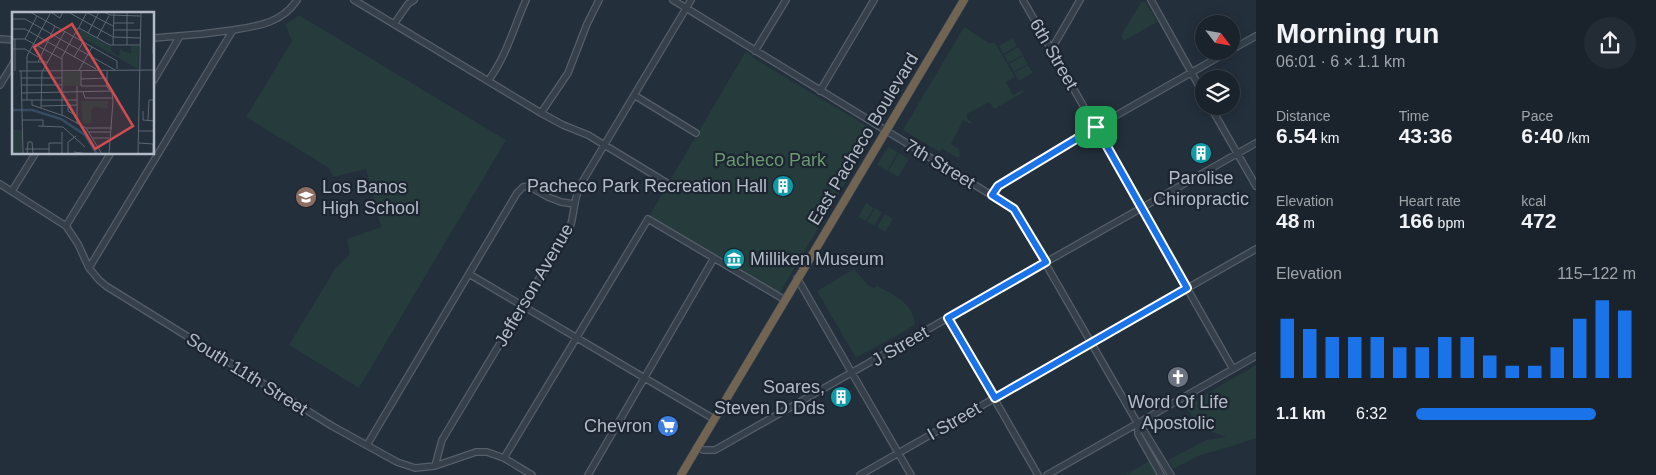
<!DOCTYPE html>
<meta charset="utf-8">
<style>
:root{--surface:#1a232c;--page:#232b34;--text:#f1f3f6;--muted:#9fa4a9;--line:#384048;--accent:#1a73e8}
body{margin:0;font-family:Arial,sans-serif;background:var(--page);color:var(--text);height:100vh;display:flex;flex-direction:column;font-size:19px;white-space:nowrap}
*{box-sizing:border-box;margin:0}
p{font-size:16px;color:var(--muted)}
.icon{flex:none;width:28px;height:28px;fill:none;stroke:currentColor;stroke-width:2;stroke-linecap:round;stroke-linejoin:round}
.map{position:relative;flex:1;overflow:hidden}
.side{display:flex;flex-direction:column;background:var(--surface);width:400px}
.side>*{flex:none}
.needle{width:32px;rotate:121deg}
.fabs{position:absolute;left:1195px;top:15px;display:grid;gap:10px}
.fabs a{display:grid;place-items:center;width:45px;height:45px;border-radius:50%;background:var(--surface);box-shadow:0 2px 12px #0003,0 0 0 1px var(--line);font-size:25px}
.pin{position:absolute;display:grid;place-items:center;width:42px;height:42px;color:#fff;margin:-21px;border-radius:10px;box-shadow:0 2px 8px #0006}
.round{display:grid;place-items:center;flex:none;width:52px;height:52px;border-radius:26px;background:var(--page)}
.headline{display:flex;align-items:center;justify-content:space-between;height:85px;padding:0 20px}
h1{font-size:28px;font-weight:800;line-height:38px}
.figures{display:grid;grid-template-columns:repeat(3,1fr);gap:8px;height:85px;padding:5px 20px}
.figures div{display:grid;align-content:center}
.figures b{font-size:21px;font-weight:800}
.figures small{font-size:14px;font-weight:400}
.figures p{font-size:14px}
.chart{height:140px;padding:10px 20px}
.chart p{display:flex;justify-content:space-between}
.chart svg{width:100%;height:90px;margin-top:5px;stroke:var(--accent);stroke-width:6}
ul{padding:0 20px;list-style:none;font-size:16px}
li{display:grid;grid-template-columns:80px 60px 1fr;align-items:center;height:38px}
li i{height:12px;border-radius:6px;background:var(--accent)}
main{display:flex;flex:1;min-height:0}
.map>svg:first-child{display:block}
.green{fill:#253b3c}
.lines{fill:none;stroke-linecap:round;stroke-linejoin:round}
.minor-casing{stroke:#555e69;stroke-width:8}
.highway-casing{stroke:#424b56;stroke-width:9}
.minor{stroke:#36404b;stroke-width:5.5}
.highway{stroke:#716453;stroke-width:8}
.route-casing{stroke:#fff;stroke-width:10}
.route{stroke:#1a73e8;stroke-width:6}
.labels{text-anchor:middle;stroke-width:4.5;stroke-linejoin:round;paint-order:stroke}
.street-label{font-size:18px;fill:#b2bbc7;stroke:#1c2530}
.park-label{font-size:18px;fill:#699871;stroke:#1c2530}
.poi-label{font-size:18px;fill:#b2bbc7;stroke:#1c2530;text-anchor:end}
.inset-river{fill:none;stroke:#364b62;stroke-width:2.5}
.inset-road{fill:none;stroke:#5c6773;stroke-width:1}
.view{fill:#cd4d50;fill-opacity:0.15;stroke:#cd4d50;stroke-width:2.5}
.inset-edge{fill:none;stroke:#b2bbc7;stroke-width:2.5}
</style>
<main>
<div class="map">
<svg width="1256" height="475" viewBox="0 0 1256 475">
<rect width="100%" height="100%" fill="#232f3b"/>
<path class="green" d="M 1141,2 L 1146,2 L 1157,22 L 1124,41 L 1121,36 Z
M 299,15 L 506,140 L 359,388 L 289,345 L 335,269 L 350,254 L 347,239 L 381,227 L 366,169 L 333,177 L 329,168 L 246,117 L 292,41 L 285,25 Z
M 964,27 L 989,43 L 995,43 L 1015,77 L 1006,82 L 1013,95 L 1022,90 L 1024,92 L 994,109 L 989,102 L 967,114 L 967,119 L 972,122 L 971,124 L 963,120 L 951,144 L 959,149 L 960,156 L 958,158 L 942,149 L 940,152 L 903,130 Z
M 1013,38 L 1017,46 L 1003,54 L 999,46 Z
M 1018,47 L 1023,55 L 1008,63 L 1004,55 Z
M 746,51 L 755,59 L 872,129 L 874,134 L 779,294 L 649,216 Z
M 1023,56 L 1028,64 L 1014,72 L 1009,64 Z
M 1028,65 L 1033,73 L 1019,81 L 1014,73 Z
M 888,147 L 898,152 L 887,171 L 877,165 Z
M 899,153 L 909,159 L 898,177 L 888,171 Z
M 866,203 L 874,208 L 866,221 L 858,217 Z
M 875,208 L 882,212 L 874,226 L 867,222 Z
M 885,214 L 893,219 L 885,232 L 877,227 Z
M 854,269 L 868,285 L 874,288 L 877,286 C 895,296 913,302 915,325 L 856,358 L 817,291 Z
M 1256,365 L 1256,438 L 1232,446 L 1198,456 L 1173,469 L 1168,460 L 1206,440 L 1226,437 C 1203,429 1199,428 1185,406 Z
M 1149,461 L 1157,475 L 1125,475 Z"/>
<g class="lines">
<g class="minor-casing">
<path id="minor" d="M 354,0 L 541,113 L 563,125 L 588,135 L 667,183
M 673,0 L 1014,209 L 1138,424 L 1144,431 L 1171,475
M 1023,0 L 1233,369
M 1151,0 L 1204,95
M 394,24 L 408,4 L 414,0
M 154,38 L 202,34 L 233,30
M 0,39 L 14,40
M 1051,50 L 1080,0
M 1231,50 L 1256,36
M 755,51 L 786,0
M 154,80 L 180,36
M 488,81 C 507,55 513,29 526,0
M 0,85 L 14,62
M 820,91 L 874,0
M 634,95 L 696,133
M 1210,106 L 1256,186
M 541,113 L 568,73 L 587,24 L 599,0
M 0,184 L 66,226 L 78,244 L 89,268 L 99,280 L 106,286 L 332,426 L 397,462 L 415,468 L 435,466 L 476,452 L 487,452 L 504,458 L 532,475
M 12,191 L 35,154
M 992,195 L 998,186 L 1066,144 L 1229,51
M 66,226 L 110,154
M 89,268 L 233,30 C 258,26 282,23 297,0
M 469,274 L 714,419
M 797,278 L 911,475
M 948,318 L 1038,475
M 1138,424 L 1138,434 L 1161,475
M 367,445 L 517,193 L 523,187 L 529,186 L 548,197 L 561,202 L 574,204
M 697,447 L 703,450 L 715,450 L 1256,143
M 504,458 L 648,219 L 785,300
M 435,466 L 442,440 L 570,227 C 573,219 573,212 575,203 C 576,194 580,187 584,179 L 691,0
M 588,475 L 714,258
M 860,475 L 1256,249
M 1047,475 L 1256,356"/>
</g>
<g class="highway-casing">
<path id="highway" d="M 681,475 L 964,0"/>
</g>
<use href="#minor" class="minor"/>
<use href="#highway" class="highway"/>
</g>
<g class="lines">
<g class="route-casing">
<path id="route" d="M 1096,127 L 1187,288 L 995,398 L 948,318 L 1046,262 L 1014,209 L 992,195 L 998,186 Z"/>
</g>
<use href="#route" class="route"/>
</g>
<defs>
<g id="building-disc" transform="scale(1.125)"><circle r="9.5" fill="#0f9aa8" stroke="#1c2530"/><path d="M-4-6H4V6H1V3H-1V6H-4ZM-2.5-4.3h1.7v1.8h-1.7ZM.8-4.3h1.7v1.8H.8ZM-2.5-1h1.7V.8h-1.7ZM.8-1h1.7V.8H.8Z" fill="#fff"/></g>
<g id="school-disc" transform="scale(1.125)"><circle r="9.5" fill="#8d6e63" stroke="#1c2530"/><path d="M0-5L7-2L0 1L-7-2ZM-4 1L0 2.5L4 1V4Q0 6-4 4Z" fill="#fff"/></g>
<g id="museum-disc" transform="scale(1.125)"><circle r="9.5" fill="#0f9aa8" stroke="#1c2530"/><path d="M0-6L6-3V-2H-6V-3ZM-5-1h2V3h-2ZM-1-1h2V3h-2ZM3-1h2V3H3ZM-6 4H6V6H-6Z" fill="#fff"/></g>
<g id="church-disc" transform="scale(1.125)"><circle r="9.5" fill="#6b7280" stroke="#1c2530"/><path d="M-1.2-6h2.4v3.5h3.3v2.4h-3.3V6h-2.4V-.1h-3.3v-2.4h3.3Z" fill="#fff"/></g>
<g id="supermarket-disc" transform="scale(1.125)"><circle r="9.5" fill="#3f7fe0" stroke="#1c2530"/><path d="M-6-5.5h2.5l.6 2H6L4.5 2H-2.5L-4.4-4H-6ZM-1.5 3.2a1.3 1.3 0 1 0 .1 0ZM3 3.2a1.3 1.3 0 1 0 .1 0Z" fill="#fff"/></g>
</defs>
<g fill-rule="evenodd">
<use href="#building-disc" x="1201" y="153"/>
<use href="#building-disc" x="783" y="186"/>
<use href="#school-disc" x="306" y="197"/>
<use href="#museum-disc" x="734" y="259"/>
<use href="#church-disc" x="1178" y="377"/>
<use href="#building-disc" x="841" y="397"/>
<use href="#supermarket-disc" x="668" y="426"/>
</g>
<g class="labels">
<g class="street-label">
<text transform="translate(1054 54) rotate(60)" y="6">6th Street</text>
<text transform="translate(863 139) rotate(-59)" y="6">East Pacheco Boulevard</text>
<text transform="translate(940 164) rotate(31)" y="6">7th Street</text>
<text transform="translate(534 285) rotate(-60)" y="6">Jefferson Avenue</text>
<text transform="translate(900 346) rotate(-30)" y="6">J Street</text>
<text transform="translate(247 374) rotate(32)" y="6">South 11th Street</text>
<text transform="translate(954 421) rotate(-30)" y="6">I Street</text>
</g>
<g class="park-label">
<text x="770" y="166">Pacheco Park</text>
</g>
<g class="poi-label">
<text x="1201" y="184" text-anchor="middle">Parolise<tspan x="1201" dy="21">Chiropractic</tspan></text>
<text x="767" y="192">Pacheco Park Recreation Hall</text>
<text x="322" y="193" text-anchor="start">Los Banos<tspan x="322" dy="21">High School</tspan></text>
<text x="750" y="265" text-anchor="start">Milliken Museum</text>
<text x="825" y="393">Soares,<tspan x="825" dy="21">Steven D Dds</tspan></text>
<text x="1178" y="408" text-anchor="middle">Word Of Life<tspan x="1178" dy="21">Apostolic</tspan></text>
<text x="652" y="432">Chevron</text>
</g>
</g>
<g transform="translate(12 12)">
<rect width="142" height="142" fill="#232f3b"/>
<path d="M 67,17 L 99,34 L 99,39 L 107,44 L 108,37 L 115,41 L 119,41 L 119,34 L 127,34 L 126,57 L 64,22 ZM 51,60 L 68,60 L 69,74 L 51,74 ZM 69,89 L 96,89 L 96,97 L 82,95 L 79,99 L 80,111 L 71,112 ZM 0,118 L 10,118 L 10,142 L 0,142 Z" fill="#253b3c"/>
<path class="inset-river" d="M 0,98 L 20,98 L 49,107 L 73,123 L 85,142"/>
<path class="inset-road" d="M 18,0 L 105,49 L 105,57M 56,0 L 101,25 L 128,26M 74,0 L 101,14M 92,0 L 98,3 L 128,4M 40,1 L 48,6 L 51,0M 0,7 L 13,7 L 103,58M 102,11 L 122,11M 67,16 L 98,33 L 128,33M 0,17 L 13,17 L 84,57M 66,17 L 75,0M 101,18 L 128,18M 76,21 L 87,0M 85,26 L 97,4M 0,27 L 13,27 L 50,47M 13,27 L 25,4M 101,33 L 102,0M 115,33 L 115,0M 0,37 L 13,37 L 26,45M 141,41 L 142,20M 62,45 L 71,30M 15,50 L 36,50M 26,50 L 43,14M 67,58 L 80,35M 3,59 L 3,27M 7,59 L 143,58M 9,59 L 11,142M 69,59 L 69,74 L 95,74M 95,59 L 95,75 L 100,81 L 101,89 L 97,142M 9,66 L 50,66M 69,67 L 95,66M 9,73 L 50,73M 65,74 L 65,112M 71,80 L 73,86 L 101,86M 9,81 L 99,79M 9,88 L 65,88M 15,88 L 15,44 L 39,0M 20,88 L 20,93 L 52,104 L 74,116 L 100,116M 30,94 L 65,93M 56,94 L 56,99 L 65,104M 29,96 L 30,60 L 53,19M 131,99 L 131,108 L 143,109M 50,103 L 50,45 L 66,16M 10,108 L 31,108 L 31,114M 136,108 L 137,88 L 143,88M 26,114 L 51,115 L 73,135M 74,116 L 90,142M 127,119 L 143,119M 77,120 L 98,120M 81,126 L 97,126M 127,131 L 141,132 L 141,142M 13,137 L 37,137M 62,140 L 77,142M 15,142 L 16,130 L 20,130 L 21,142M 37,142 L 37,131 L 50,131M 50,142 L 50,120M 56,142 L 56,130 L 64,124M 126,142 L 129,0"/>
<path class="view" d="M 60,12 L 121,114 L 83,137 L 22,35 Z"/>
<rect width="142" height="142" class="inset-edge"/>
</g>
</svg>
<div class="fabs">
<a><svg class="needle" viewBox="-14 -14 28 28"><path d="M0-13l5 13h-10z" fill="#e53935"/><path d="M0 13l5-13h-10z" fill="#9fa4a9"/></svg></a>
<a><svg class="icon" aria-label="layers" viewBox="0 0 24 24"><path d="M12 4l9 5-9 5-9-5zM3 14l9 5 9-5"/></svg></a>
</div>
<div class="pin" style="left:1096px;top:127px;background:#1e9e55"><svg class="icon" aria-label="arrive" viewBox="0 0 24 24"><path d="M6 21V4h12l-3 4 3 4H6"/></svg></div>
</div>
<section class="side">
<div class="headline"><div><h1>Morning run</h1><p>06:01 · 6 × 1.1 km</p></div><a class="round"><svg class="icon" aria-label="share" viewBox="0 0 24 24"><path d="M12 15V3M7 8l5-5 5 5M5 13v7h14v-7"/></svg></a></div>
<div class="figures">
<div><p>Distance</p><b>6.54<small> km</small></b></div>
<div><p>Time</p><b>43:36</b></div>
<div><p>Pace</p><b>6:40<small> /km</small></b></div>
</div>
<div class="figures">
<div><p>Elevation</p><b>48<small> m</small></b></div>
<div><p>Heart rate</p><b>166<small> bpm</small></b></div>
<div><p>kcal</p><b>472</b></div>
</div>
<div class="chart"><p><span>Elevation</span>115–122 m</p>
<svg viewBox="0 0 160 44" preserveAspectRatio="none"><path d="M5 44V15M15 44V20M25 44V24M35 44V24M45 44V24M55 44V29M65 44V29M75 44V24M85 44V24M95 44V33M105 44V38M115 44V38M125 44V29M135 44V15M145 44V6M155 44V11"/></svg>
</div>
<ul>
<li><b>1.1 km</b>6:32<i style="width:82%"></i></li>
</ul>
</section>
</main>
